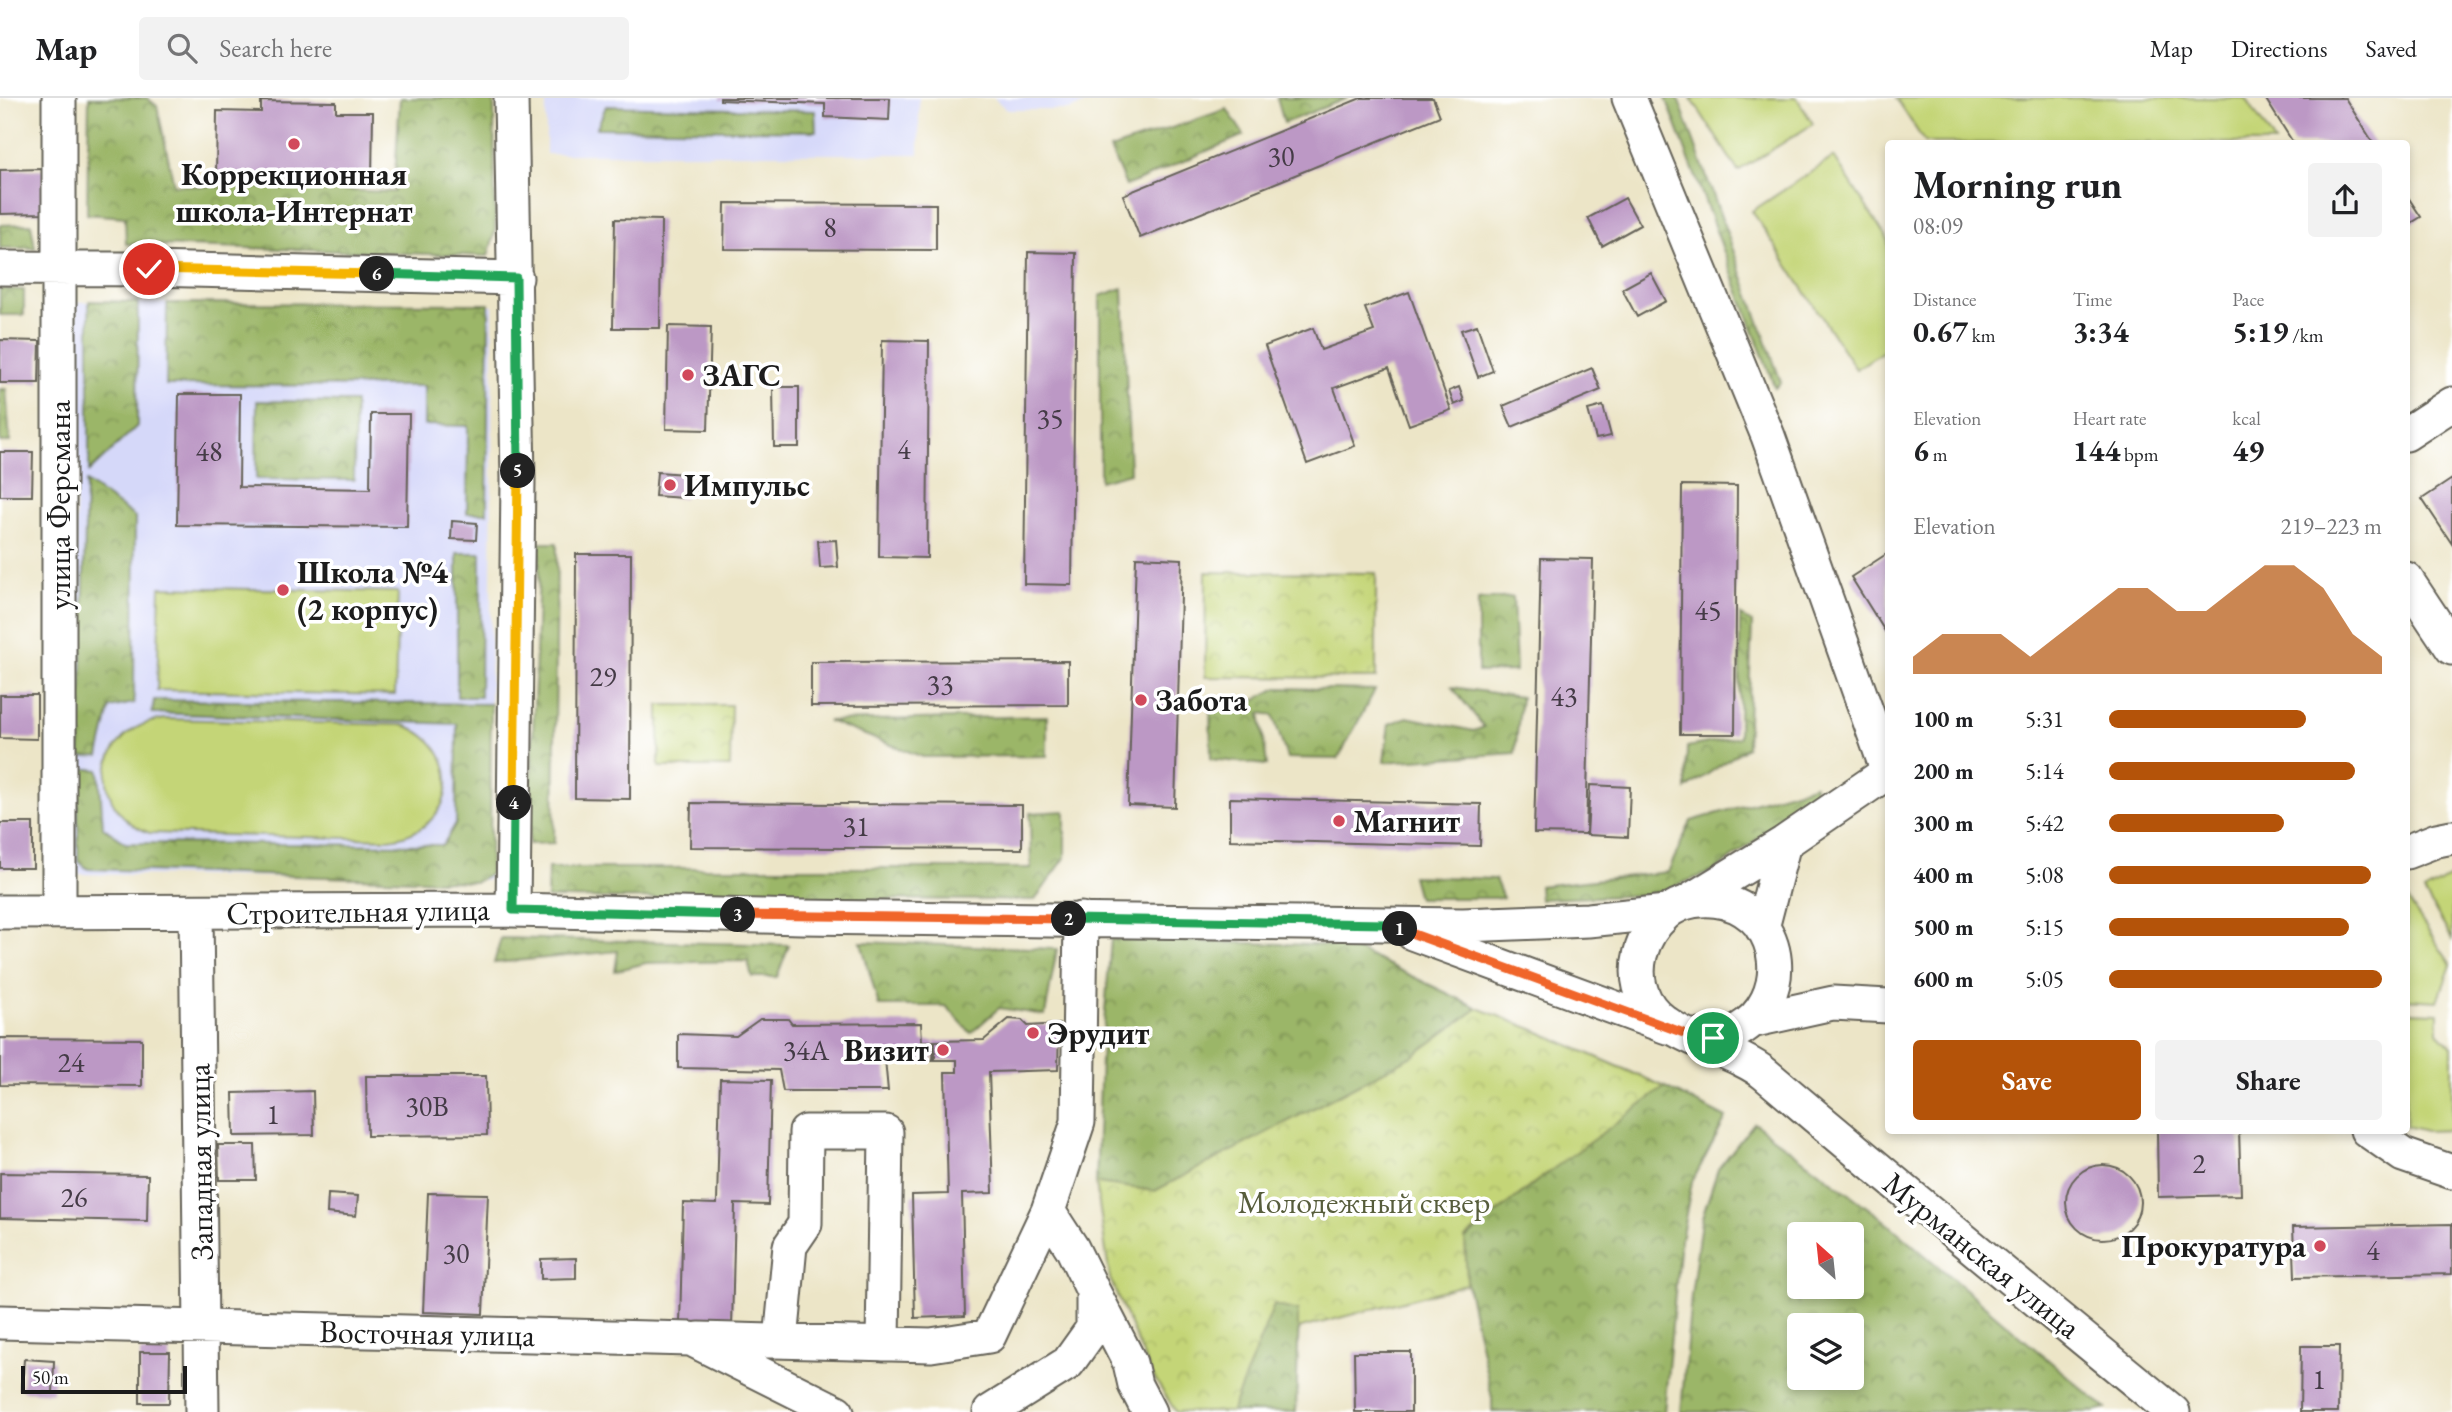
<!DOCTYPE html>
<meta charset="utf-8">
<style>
:root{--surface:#fff;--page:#f2f2f2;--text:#202124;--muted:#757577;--line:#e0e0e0;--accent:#b45309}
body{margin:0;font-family:"EB Garamond",serif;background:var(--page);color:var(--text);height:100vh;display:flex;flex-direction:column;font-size:26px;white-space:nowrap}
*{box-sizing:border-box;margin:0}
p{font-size:23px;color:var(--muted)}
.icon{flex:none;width:38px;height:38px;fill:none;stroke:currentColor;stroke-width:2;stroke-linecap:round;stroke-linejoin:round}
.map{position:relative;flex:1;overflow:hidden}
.side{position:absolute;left:1885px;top:42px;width:525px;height:994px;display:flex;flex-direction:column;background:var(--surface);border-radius:7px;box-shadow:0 4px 10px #0003}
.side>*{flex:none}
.needle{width:46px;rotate:333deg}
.buttons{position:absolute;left:1787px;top:1124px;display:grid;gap:14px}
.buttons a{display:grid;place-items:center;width:77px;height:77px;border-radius:7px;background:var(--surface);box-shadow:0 4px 10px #0003;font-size:35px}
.scale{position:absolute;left:21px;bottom:18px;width:166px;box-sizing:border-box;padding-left:7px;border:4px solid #1c1c1c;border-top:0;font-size:19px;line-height:24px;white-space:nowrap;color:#1c1c1c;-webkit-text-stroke:5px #fff;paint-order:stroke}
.pin{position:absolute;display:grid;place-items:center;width:60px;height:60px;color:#fff;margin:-30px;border:4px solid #fff;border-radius:50%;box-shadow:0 2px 7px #0007}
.km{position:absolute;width:35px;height:35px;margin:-18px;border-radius:50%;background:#222;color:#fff;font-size:19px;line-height:35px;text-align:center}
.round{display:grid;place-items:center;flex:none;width:74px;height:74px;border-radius:7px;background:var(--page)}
.head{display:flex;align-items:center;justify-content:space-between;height:119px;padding:0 28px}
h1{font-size:38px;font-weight:700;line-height:52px}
.metrics{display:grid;grid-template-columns:repeat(3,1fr);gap:10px;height:119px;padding:7px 28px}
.metrics div{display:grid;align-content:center}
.metrics b{font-size:30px;font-weight:700}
.metrics small{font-size:19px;font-weight:400}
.metrics p{font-size:19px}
.chart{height:196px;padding:14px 28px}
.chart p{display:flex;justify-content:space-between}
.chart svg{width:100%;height:126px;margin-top:7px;fill:var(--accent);opacity:.7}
.action{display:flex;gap:14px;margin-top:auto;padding:14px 28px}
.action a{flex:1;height:80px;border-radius:7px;background:var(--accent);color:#fff;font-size:28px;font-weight:700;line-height:80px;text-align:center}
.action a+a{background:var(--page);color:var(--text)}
ul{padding:0 28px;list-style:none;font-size:23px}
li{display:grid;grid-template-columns:112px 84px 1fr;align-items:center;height:52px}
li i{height:18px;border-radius:9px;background:var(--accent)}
header{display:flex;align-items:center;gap:42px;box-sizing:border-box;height:98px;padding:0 35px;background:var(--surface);border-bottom:2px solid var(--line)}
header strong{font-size:33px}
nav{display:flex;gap:38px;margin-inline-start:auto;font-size:24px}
.search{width:490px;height:63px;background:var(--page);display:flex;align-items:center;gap:18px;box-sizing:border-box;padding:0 24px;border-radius:7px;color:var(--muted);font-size:26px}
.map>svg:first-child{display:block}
.built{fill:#d5d8f9}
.grass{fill:#c4d577;stroke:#70784a;stroke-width:2}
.forest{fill:url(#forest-crowns);stroke:#5c6942;stroke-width:2;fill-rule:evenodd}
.park{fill:url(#park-crowns);stroke:#70784a;stroke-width:2}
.building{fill:#bc98c5}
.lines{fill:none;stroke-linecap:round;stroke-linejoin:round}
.minor-casing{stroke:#656258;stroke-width:37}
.minor{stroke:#fff;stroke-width:33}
.split-1-casing{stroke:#fff;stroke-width:14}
.split-2-casing{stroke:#fff;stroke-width:14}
.split-3-casing{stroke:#fff;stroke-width:14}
.split-4-casing{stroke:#fff;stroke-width:14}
.split-5-casing{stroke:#fff;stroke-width:14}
.split-6-casing{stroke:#fff;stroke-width:14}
.split-7-casing{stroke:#fff;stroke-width:14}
.split-1{stroke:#f0652b;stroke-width:9}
.split-2{stroke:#22a559;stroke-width:9}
.split-3{stroke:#f0652b;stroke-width:9}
.split-4{stroke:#22a559;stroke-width:9}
.split-5{stroke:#f5b400;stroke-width:9}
.split-6{stroke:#22a559;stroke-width:9}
.split-7{stroke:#f5b400;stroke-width:9}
.poi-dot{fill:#d1495b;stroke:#fff;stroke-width:2.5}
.labels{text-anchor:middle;stroke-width:7;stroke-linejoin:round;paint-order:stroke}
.number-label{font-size:28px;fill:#443b46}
.poi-label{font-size:32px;font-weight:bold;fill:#1c1c1c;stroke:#fff;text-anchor:start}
.street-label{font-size:32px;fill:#1c1c1c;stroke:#fff}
.park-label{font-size:32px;fill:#575d3c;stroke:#fff}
</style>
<header>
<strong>Map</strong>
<div class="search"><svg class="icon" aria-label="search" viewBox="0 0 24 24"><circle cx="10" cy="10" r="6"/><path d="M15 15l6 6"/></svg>Search here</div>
<nav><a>Map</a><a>Directions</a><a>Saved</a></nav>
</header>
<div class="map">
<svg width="2452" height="1314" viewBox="0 0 2452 1314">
<defs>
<pattern id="forest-crowns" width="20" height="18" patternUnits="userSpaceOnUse" patternTransform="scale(1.75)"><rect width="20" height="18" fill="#9bb668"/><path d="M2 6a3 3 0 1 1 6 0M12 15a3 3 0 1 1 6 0" fill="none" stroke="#7e9355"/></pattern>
<pattern id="park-crowns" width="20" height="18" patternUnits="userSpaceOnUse" patternTransform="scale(1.75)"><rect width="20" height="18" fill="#c4d577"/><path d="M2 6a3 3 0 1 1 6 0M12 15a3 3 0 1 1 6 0" fill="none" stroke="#a8b666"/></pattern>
</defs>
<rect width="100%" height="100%" fill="#fff"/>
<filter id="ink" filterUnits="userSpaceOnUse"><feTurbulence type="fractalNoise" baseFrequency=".0143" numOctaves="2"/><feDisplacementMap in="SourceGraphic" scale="14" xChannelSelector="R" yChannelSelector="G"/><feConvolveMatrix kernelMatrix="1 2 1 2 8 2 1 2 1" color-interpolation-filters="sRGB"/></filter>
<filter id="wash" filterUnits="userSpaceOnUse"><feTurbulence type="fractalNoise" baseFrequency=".00686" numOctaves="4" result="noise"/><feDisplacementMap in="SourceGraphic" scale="28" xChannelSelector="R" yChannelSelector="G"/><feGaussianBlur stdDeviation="1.57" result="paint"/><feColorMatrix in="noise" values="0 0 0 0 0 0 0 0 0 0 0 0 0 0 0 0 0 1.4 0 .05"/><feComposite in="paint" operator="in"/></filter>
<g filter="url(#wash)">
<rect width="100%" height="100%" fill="#ece5c7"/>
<path class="built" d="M 546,0 L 919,0 L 919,56 L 546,56 Z
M 994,0 L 1103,0 L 1068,12 L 1007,12 Z
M 77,204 L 493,207 L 489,782 L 74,776 Z"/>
<path class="grass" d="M 1691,0 L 1797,0 L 1813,26 L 1738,73 Z
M 1896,0 L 2246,0 L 2275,45 L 1925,45 Z
M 1834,59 L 1888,142 L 1888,250 L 1856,271 L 1752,113 Z
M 160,489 L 398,494 L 395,597 L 157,592 Z
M 165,621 L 404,627 C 469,652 458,733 389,741 L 150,735 C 85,711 96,629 165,621 Z
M 2452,778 L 2452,841 L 2424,794 Z
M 2406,799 L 2451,867 L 2438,903 L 2406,901 Z
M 2406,914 L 2438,915 L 2438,934 L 2452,949 L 2452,1032 L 2426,1033 L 2406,1028 Z"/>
<path class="forest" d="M 89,0 L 147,0 L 157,8 L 174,87 L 394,94 L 400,0 L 494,0 L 495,134 L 488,158 L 126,146 L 125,119 L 87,116 Z
M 1277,0 L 1348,0 L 1284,25 Z
M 1666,0 L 1678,0 L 1781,284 L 1775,290 Z
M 606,8 L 815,13 L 816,33 L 597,30 Z
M 1227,11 L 1244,37 L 1126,88 L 1110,51 Z
M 31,126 L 35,150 L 0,150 L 0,127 Z
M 1123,190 L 1130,375 L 1100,383 L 1100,198 Z
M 0,191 L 24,192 L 24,217 L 0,217 Z
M 89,203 L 138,204 L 137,328 L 89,374 Z
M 167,205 L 489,206 L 487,415 L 467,415 L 468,328 L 424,327 L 424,288 L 166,287 Z
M 0,291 L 6,291 L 10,344 L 0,344 Z
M 257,303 L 355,304 L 354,382 L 256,381 Z
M 86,384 L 135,419 L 134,605 L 110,610 L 99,658 L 80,659 Z
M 540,445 L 557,445 L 554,745 L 529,746 Z
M 457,455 L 481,455 L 480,599 L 457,599 Z
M 1513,499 L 1516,573 L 1478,574 L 1478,502 Z
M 1740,517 L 1752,525 L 1747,649 L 1686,691 L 1687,649 L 1739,639 Z
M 1452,589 L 1521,599 L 1515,655 L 1384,664 L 1389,626 L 1407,619 L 1474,633 L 1484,629 Z
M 1277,590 L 1375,592 L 1338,661 L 1287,660 L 1273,617 L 1260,615 L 1267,667 L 1211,661 L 1210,598 L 1247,606 Z
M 154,602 L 491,606 L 490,776 L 476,784 L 88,771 L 78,763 L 78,670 L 99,672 L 103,729 L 125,745 L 443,747 L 456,725 L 457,626 L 152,615 Z
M 1047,618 L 1047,658 L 923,659 L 828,623 Z
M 1815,687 L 1815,698 L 1714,773 L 1650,797 L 1540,801 L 1539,788 L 1668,774 L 1691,723 Z
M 1065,713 L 1065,760 L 1035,802 L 547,800 L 548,770 L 1031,770 L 1030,715 Z
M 1412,778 L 1495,781 L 1503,800 L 1418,800 Z
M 501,840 L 789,847 L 777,879 L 752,879 L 748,863 L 646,865 L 615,873 L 618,853 L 494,865 Z
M 1111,841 L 1349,848 L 1478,910 L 1413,958 L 1155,1093 L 1096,1085 L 1101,961 Z
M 861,844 L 1057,851 L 1045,917 L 999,910 L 971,935 L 946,908 L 879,908 Z
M 1532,931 L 1665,989 L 1726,1020 L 1692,1084 L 1679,1152 L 1664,1314 L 1492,1314 L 1492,1300 L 1467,1186 L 1465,1141 L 1538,1082 Z
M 1754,1025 L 1879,1118 L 2106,1311 L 2094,1314 L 1681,1314 L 1691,1198 L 1701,1123 L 1718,1071 ZM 1799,1136 L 1852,1136 L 1852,1188 L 1799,1188 ZM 1799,1227 L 1852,1227 L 1852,1279 L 1799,1279 Z
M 1274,1206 L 1299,1213 L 1296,1314 L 1231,1314 Z"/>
<path class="park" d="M 1206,474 L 1376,475 L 1376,580 L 1205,579 Z
M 659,607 L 731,607 L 730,669 L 659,669 Z
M 1478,910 L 1532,931 L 1665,989 L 1538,1082 L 1465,1140 L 1467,1186 L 1298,1231 L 1298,1213 L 1274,1207 L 1231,1314 L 1176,1314 L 1151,1275 L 1110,1181 L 1096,1085 L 1155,1093 L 1413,958 Z"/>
<g id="blocks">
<path class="building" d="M 720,0 L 890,0 L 889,22 L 825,19 L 825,6 L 720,2 Z
M 1361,0 L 1433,0 L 1440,18 L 1140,140 L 1123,97 Z
M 2265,0 L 2345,0 L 2374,46 L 2294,46 Z
M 261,3 L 336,4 L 336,14 L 373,14 L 372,80 L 216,78 L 217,13 L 261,14 Z
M 44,71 L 44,115 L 0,116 L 0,72 Z
M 2406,96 L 2421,119 L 2406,128 Z
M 1625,100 L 1640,127 L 1602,148 L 1588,120 Z
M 725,105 L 936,106 L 936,152 L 724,151 Z
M 615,121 L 661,122 L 660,230 L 613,230 Z
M 1028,154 L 1076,155 L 1072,487 L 1024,486 Z
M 1651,175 L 1666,203 L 1637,219 L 1622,191 Z
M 1409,194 L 1451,312 L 1409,327 L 1389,270 L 1334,290 L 1355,348 L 1307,366 L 1265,248 L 1313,230 L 1321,252 L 1374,233 L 1365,210 Z
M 1477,227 L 1493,273 L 1478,279 L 1461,232 Z
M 668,228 L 711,229 L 708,332 L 666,331 Z
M 0,242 L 40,243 L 39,285 L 0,285 Z
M 882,242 L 929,243 L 927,460 L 879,459 Z
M 1592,270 L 1601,292 L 1512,329 L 1503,308 Z
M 773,289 L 799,289 L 799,349 L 774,349 Z
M 1459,289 L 1464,303 L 1454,307 L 1449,293 Z
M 179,296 L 240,296 L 239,389 L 370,391 L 371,316 L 409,316 L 407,429 L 177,427 Z
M 1603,308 L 1611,338 L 1596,341 L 1588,312 Z
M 0,354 L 33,354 L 32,398 L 0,398 Z
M 657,374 L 685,376 L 684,400 L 655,398 Z
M 2452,381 L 2452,446 L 2422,401 Z
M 1682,387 L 1737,388 L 1735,636 L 1680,636 Z
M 452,423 L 477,425 L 476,442 L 451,441 Z
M 836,442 L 838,469 L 820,470 L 818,443 Z
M 1888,455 L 1888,538 L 1851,479 Z
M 576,456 L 631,456 L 630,701 L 575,700 Z
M 1136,459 L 1182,461 L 1175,709 L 1128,707 Z
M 1541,460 L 1593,461 L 1586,736 L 1534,735 Z
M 1068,563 L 1068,607 L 811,608 L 811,564 Z
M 0,597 L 37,597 L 37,641 L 0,640 Z
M 1590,687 L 1630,689 L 1628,739 L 1587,737 Z
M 1230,700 L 1481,706 L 1480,748 L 1230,742 Z
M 691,705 L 1022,707 L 1022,751 L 690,749 Z
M 0,725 L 33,725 L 33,770 L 0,770 Z
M 760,921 L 788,921 L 792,926 L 921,925 L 922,943 L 934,943 L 933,962 L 885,961 L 888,993 L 783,993 L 779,972 L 678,970 L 678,936 L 736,938 Z
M 1009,921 L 1022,922 L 1028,928 L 1059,926 L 1058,972 L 989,974 L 993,1095 L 962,1096 L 965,1218 L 915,1220 L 912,1097 L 948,1096 L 945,974 L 957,974 L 957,962 L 935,962 L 935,943 L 984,942 Z
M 0,940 L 142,941 L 142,988 L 0,987 Z
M 366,978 L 486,978 L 487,1037 L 367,1038 Z
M 720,981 L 771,982 L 768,1107 L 735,1106 L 732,1230 L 680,1228 L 683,1105 L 717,1106 Z
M 313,993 L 314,1037 L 234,1038 L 233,995 Z
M 2157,1032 L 2239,1032 L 2241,1097 L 2158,1099 Z
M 218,1047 L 255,1047 L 256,1082 L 219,1082 Z
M2066 1104a37 37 0 1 1 74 0a37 37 0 1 1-74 0Z
M 0,1075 L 148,1077 L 147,1123 L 0,1120 Z
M 428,1095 L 488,1096 L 483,1216 L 423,1214 Z
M 328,1096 L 358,1098 L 356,1118 L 327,1115 Z
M 2452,1126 L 2452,1176 L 2295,1179 L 2293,1129 Z
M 576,1160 L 576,1180 L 541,1181 L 541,1161 Z
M 2301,1248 L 2339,1248 L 2338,1314 L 2300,1314 Z
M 140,1254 L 170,1254 L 169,1305 L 140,1305 Z
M 1354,1254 L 1411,1254 L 1411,1314 L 1355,1314 Z
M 24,1261 L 54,1263 L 53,1295 L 22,1293 Z"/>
</g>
</g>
<g filter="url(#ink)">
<use href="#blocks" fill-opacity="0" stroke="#656258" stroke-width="2"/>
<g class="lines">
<g class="minor-casing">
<path id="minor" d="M 511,0 L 518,381 L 513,812
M 1629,0 L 1768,338 L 1888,674
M 0,170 L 149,171 L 516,180
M 2406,336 L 2452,306
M 2406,481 L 2452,550
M 2406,754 L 2437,742 L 2452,739
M 1689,803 L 1784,745 L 1888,674
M 0,814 L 513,812 L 801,819 L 1463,827 L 1588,822 L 1667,814
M 59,814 L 59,0
M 196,815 L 202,1314
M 1762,830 L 1784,745
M 1412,835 L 1667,929
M 1751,923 L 1833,905 L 1888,908
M 1692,938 C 1708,939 1725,940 1739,932 C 1791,902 1786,820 1725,804 C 1705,799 1681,802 1665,816 C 1641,838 1630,872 1645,902 C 1665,941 1732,949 1765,976 C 1900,1090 2036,1202 2173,1314
M 2367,1032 L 2403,1057 L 2452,1074
M 1094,1195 L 1130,1265 L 1135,1287 L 1149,1314
M 0,1224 L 691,1241 L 837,1314
M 699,1241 L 931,1247 L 989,1238 L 1048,1113 L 1078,1024 L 1081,821
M 781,1243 L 790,1148 L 805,1126 L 806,1034 L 886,1034 L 883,1246
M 990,1314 L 1068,1265 L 1093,1230 L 1093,1193 L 1072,1150 L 1048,1113"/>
</g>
<use href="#minor" class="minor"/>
</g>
</g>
<g class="lines" filter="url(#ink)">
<g class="split-1-casing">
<path id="split-1" d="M 1400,831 L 1692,938 L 1713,940"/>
</g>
<g class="split-2-casing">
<path id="split-2" d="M 1069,821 L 1387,826 L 1400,831"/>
</g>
<g class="split-3-casing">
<path id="split-3" d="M 738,817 L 1069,821"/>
</g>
<g class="split-4-casing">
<path id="split-4" d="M 514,705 L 513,812 L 738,817"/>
</g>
<g class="split-5-casing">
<path id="split-5" d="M 514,705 L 518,373"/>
</g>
<g class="split-6-casing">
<path id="split-6" d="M 377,176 L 516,180 L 518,373"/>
</g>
<g class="split-7-casing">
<path id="split-7" d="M 149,171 L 377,176"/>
</g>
<use href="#split-1" class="split-1"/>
<use href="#split-2" class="split-2"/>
<use href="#split-3" class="split-3"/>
<use href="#split-4" class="split-4"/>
<use href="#split-5" class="split-5"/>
<use href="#split-6" class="split-6"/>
<use href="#split-7" class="split-7"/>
</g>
<g class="poi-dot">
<circle cx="294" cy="46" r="7"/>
<circle cx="688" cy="277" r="7"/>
<circle cx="670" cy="387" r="7"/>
<circle cx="283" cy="492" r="7"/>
<circle cx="1141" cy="602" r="7"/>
<circle cx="1339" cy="723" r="7"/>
<circle cx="1033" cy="935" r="7"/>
<circle cx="943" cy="952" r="7"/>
<circle cx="2320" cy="1148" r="7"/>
</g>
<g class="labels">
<g class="number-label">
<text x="1281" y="68">30</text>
<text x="830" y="139">8</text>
<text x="1050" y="330">35</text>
<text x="904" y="361">4</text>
<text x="209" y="363">48</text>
<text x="1708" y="522">45</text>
<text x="603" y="588">29</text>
<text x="940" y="596">33</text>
<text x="1564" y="608">43</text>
<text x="856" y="738">31</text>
<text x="806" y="962">34А</text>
<text x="71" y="974">24</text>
<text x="427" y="1018">30В</text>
<text x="273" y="1026">1</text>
<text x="2199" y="1075">2</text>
<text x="74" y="1109">26</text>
<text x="2373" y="1162">4</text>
<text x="456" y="1165">30</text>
<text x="2319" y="1291">1</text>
</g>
<g class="poi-label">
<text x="294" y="87" text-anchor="middle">Коррекционная<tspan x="294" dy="37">школа-Интернат</tspan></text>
<text x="702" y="288">ЗАГС</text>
<text x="684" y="398">Импульс</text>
<text x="297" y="485">Школа №4<tspan x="297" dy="37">(2 корпус)</tspan></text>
<text x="1155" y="613">Забота</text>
<text x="1353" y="734">Магнит</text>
<text x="1047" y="946">Эрудит</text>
<text x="929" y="963" text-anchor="end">Визит</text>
<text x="2306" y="1159" text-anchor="end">Прокуратура</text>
</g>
<g class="street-label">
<text transform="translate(59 407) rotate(-90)" y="11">улица Ферсмана</text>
<text transform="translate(358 813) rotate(-1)" y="11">Строительная улица</text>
<text transform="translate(200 1064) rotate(-91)" y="11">Западная улица</text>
<text transform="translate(1982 1157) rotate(39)" y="11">Мурманская улица</text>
<text transform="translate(427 1235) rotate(1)" y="11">Восточная улица</text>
</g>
<g class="park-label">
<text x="1364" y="1115">Молодежный сквер</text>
</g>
</g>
</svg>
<div class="buttons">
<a><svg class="needle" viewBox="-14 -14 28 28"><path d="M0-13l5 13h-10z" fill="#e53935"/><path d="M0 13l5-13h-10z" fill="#757577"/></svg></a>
<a><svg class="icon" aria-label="layers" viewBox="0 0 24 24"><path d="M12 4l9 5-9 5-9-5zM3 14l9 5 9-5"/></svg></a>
</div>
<div class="scale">50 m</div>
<div class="pin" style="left:1713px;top:940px;background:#1e9e55"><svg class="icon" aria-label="arrive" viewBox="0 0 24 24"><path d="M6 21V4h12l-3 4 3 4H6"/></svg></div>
<div class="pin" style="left:149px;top:171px;background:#d93025"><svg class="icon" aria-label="check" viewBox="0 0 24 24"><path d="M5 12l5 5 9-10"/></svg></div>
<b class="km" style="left:1400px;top:831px">1</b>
<b class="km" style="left:1069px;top:821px">2</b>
<b class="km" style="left:738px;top:817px">3</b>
<b class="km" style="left:514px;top:705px">4</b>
<b class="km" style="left:518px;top:373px">5</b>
<b class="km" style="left:377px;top:176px">6</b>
<section class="side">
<div class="head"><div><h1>Morning run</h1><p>08:09</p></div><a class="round"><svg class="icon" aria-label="share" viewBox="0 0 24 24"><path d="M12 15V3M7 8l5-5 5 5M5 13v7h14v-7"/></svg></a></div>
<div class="metrics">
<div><p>Distance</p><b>0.67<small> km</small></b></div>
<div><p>Time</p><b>3:34</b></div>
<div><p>Pace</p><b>5:19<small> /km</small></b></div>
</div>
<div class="metrics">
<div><p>Elevation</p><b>6<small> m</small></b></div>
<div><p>Heart rate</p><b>144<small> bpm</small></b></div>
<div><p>kcal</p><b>49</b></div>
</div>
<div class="chart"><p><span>Elevation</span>219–223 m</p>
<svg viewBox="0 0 160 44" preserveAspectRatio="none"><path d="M0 44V38L10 30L20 30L30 30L40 38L50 30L60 22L70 14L80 14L90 22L100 22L110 14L120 6L130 6L140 14L150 30L160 38V44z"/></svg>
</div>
<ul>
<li><b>100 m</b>5:31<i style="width:72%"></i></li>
<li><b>200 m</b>5:14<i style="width:90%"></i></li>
<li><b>300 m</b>5:42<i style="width:64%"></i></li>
<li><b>400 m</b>5:08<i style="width:96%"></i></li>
<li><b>500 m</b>5:15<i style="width:88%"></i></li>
<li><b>600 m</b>5:05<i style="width:100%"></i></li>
</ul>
<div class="action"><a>Save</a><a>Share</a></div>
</section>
</div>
